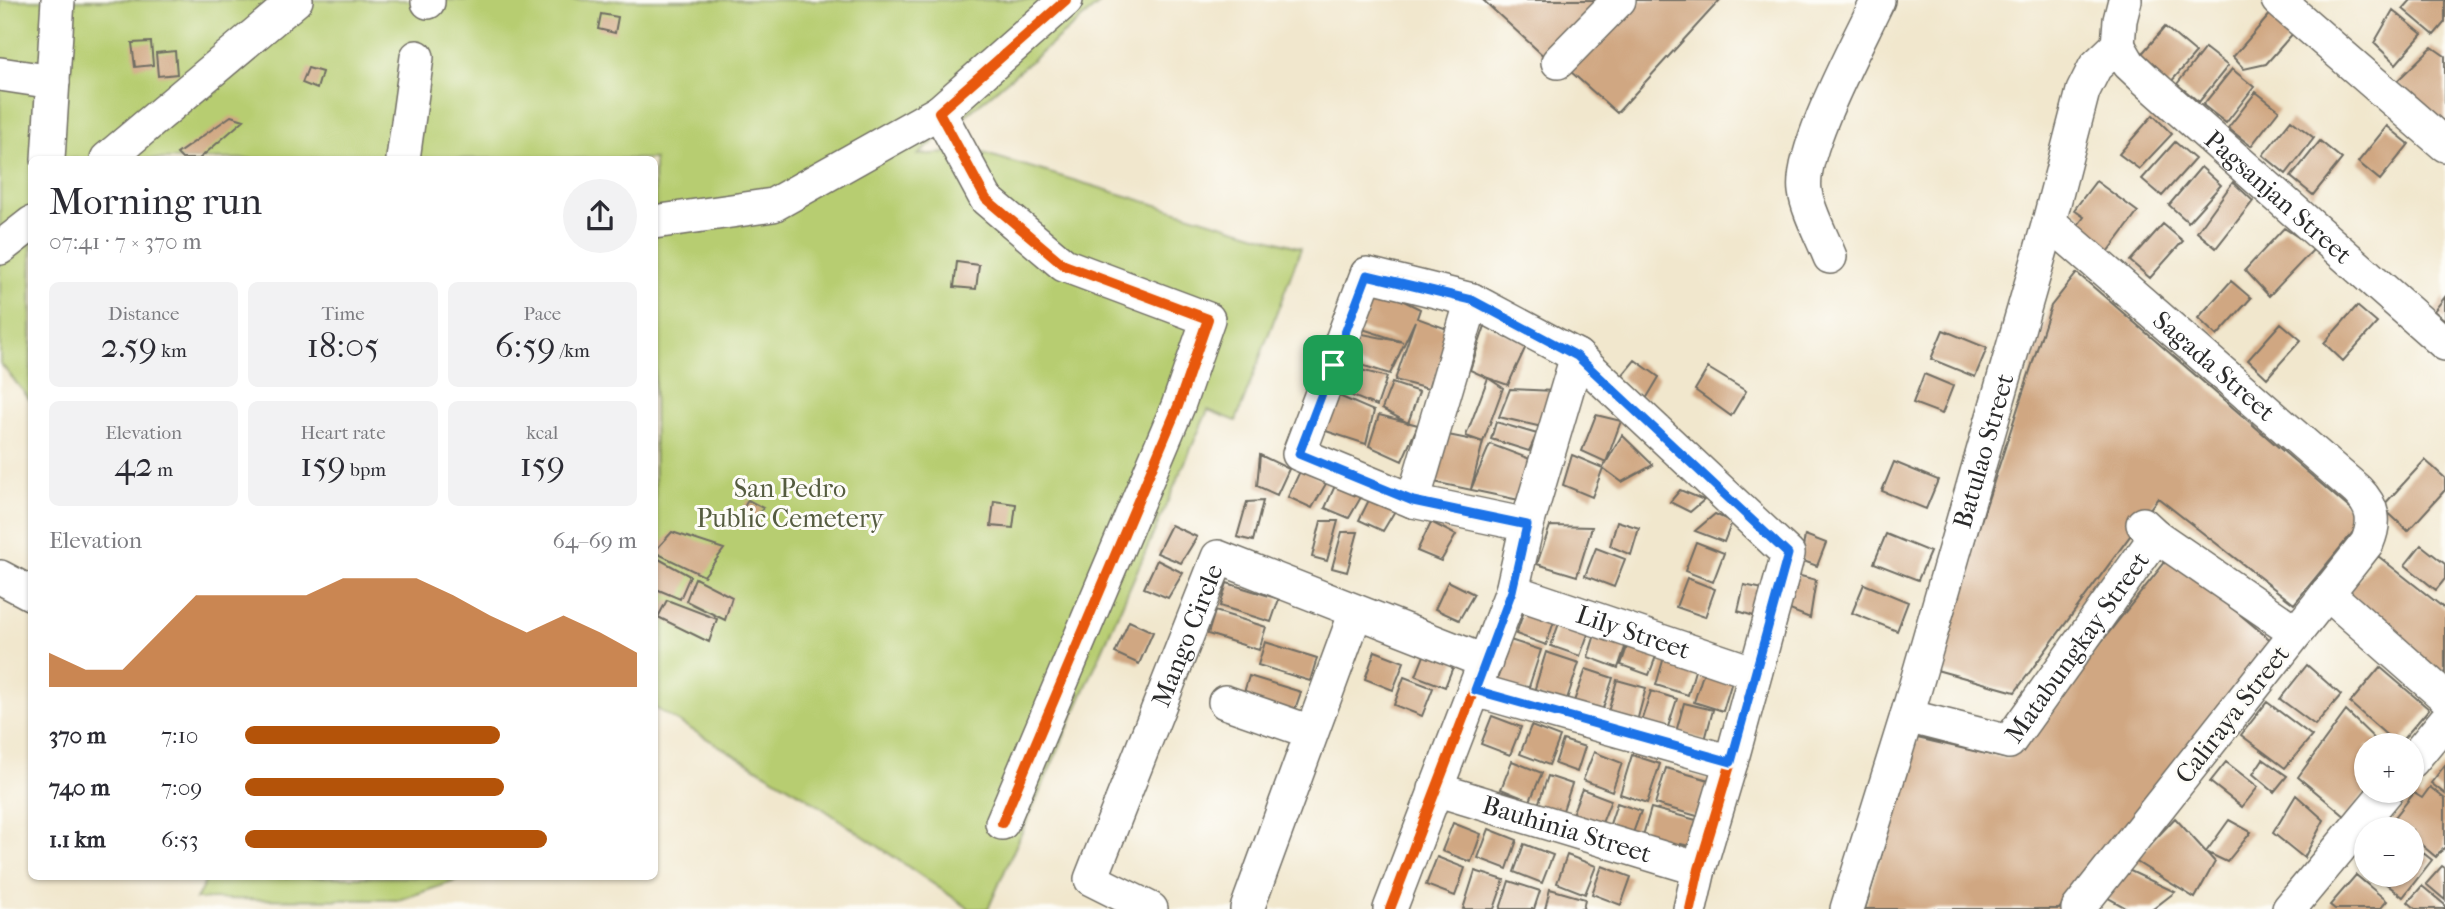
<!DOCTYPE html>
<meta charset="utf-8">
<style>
:root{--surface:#fff;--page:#f2f2f3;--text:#2b2b33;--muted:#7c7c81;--accent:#b45309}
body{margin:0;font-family:"IM FELL French Canon",serif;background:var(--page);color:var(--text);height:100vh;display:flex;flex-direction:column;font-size:26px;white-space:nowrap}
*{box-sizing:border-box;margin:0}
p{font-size:23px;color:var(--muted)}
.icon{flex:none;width:38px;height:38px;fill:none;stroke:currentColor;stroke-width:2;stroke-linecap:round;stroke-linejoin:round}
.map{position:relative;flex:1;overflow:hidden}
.drawer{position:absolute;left:28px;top:156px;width:630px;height:724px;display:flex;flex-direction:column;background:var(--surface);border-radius:10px;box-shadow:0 2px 5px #0004}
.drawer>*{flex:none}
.buttons{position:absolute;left:2354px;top:733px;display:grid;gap:14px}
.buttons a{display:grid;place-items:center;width:70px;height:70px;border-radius:50%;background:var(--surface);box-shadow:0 2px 5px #0004;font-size:35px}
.pin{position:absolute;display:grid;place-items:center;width:60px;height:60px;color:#fff;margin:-30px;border-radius:14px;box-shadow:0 4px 10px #0006}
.round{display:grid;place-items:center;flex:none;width:74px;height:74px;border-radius:37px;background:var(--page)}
.overview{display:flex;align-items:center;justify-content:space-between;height:119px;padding:0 21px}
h1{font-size:38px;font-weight:600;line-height:52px}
.figures{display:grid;grid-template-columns:repeat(3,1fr);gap:10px;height:119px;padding:7px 21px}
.figures div{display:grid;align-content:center;border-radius:10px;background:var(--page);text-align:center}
.figures b{font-size:35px;font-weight:600}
.figures small{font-size:19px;font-weight:400}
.figures p{font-size:19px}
.chart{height:196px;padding:14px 21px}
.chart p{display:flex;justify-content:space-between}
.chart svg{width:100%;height:126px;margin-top:7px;fill:var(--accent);opacity:.7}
ul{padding:0 21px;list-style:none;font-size:23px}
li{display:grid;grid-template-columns:112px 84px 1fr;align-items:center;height:52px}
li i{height:18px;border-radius:9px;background:var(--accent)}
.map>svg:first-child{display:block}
.green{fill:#b7cd71;stroke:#717c4e;stroke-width:2}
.building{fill:#d0a782}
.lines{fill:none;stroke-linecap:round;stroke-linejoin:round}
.minor-casing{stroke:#706d64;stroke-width:36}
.minor{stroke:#fff;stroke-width:33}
.cycleway-casing{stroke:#fdfcf7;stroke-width:15}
.cycleway{stroke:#e8590c;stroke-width:10}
.route-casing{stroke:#fff;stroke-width:14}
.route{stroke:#1a73e8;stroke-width:9}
.labels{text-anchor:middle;stroke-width:6;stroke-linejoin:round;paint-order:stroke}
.street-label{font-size:26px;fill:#2b2b2b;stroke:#fdfcf7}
.park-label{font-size:26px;fill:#555c40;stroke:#fdfcf7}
</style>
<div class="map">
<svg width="2445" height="909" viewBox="0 0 2445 909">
<rect width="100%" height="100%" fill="#fdfcf7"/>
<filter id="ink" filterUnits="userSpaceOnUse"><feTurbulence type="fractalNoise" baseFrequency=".0143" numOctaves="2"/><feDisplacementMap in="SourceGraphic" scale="14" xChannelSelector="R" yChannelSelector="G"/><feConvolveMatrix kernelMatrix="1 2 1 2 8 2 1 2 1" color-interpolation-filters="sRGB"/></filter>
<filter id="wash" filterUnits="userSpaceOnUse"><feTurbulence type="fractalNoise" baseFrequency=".00686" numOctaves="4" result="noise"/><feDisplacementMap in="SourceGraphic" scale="28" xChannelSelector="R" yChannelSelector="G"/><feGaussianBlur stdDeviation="1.57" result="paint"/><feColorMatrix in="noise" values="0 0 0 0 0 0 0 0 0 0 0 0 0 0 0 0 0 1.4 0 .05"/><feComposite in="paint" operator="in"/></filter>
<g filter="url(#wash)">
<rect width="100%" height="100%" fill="#f1e7cd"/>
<path class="green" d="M 0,0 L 1104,0 L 918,155 L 976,151 L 1301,248 L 1236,421 L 1208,410 L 988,909 L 970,909 L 806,797 L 655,708 L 654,159 L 32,159 L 31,401 L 0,363 Z
M 208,877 L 467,877 L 399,900 L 196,899 Z"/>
<g id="blocks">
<path class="building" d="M 1483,0 L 1603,0 L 1548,60 Z
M 1635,0 L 1720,0 L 1617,113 L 1570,71 Z
M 2411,0 L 2445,0 L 2445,22 L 2434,35 L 2403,9 Z
M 2393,10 L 2422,34 L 2396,64 L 2374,43 Z
M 2272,12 L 2295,31 L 2266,64 L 2244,69 L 2233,57 Z
M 601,14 L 618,17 L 615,33 L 598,29 Z
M 2165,27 L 2196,53 L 2163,91 L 2132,65 Z
M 151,42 L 153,65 L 135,67 L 132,43 Z
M 2432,47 L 2445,56 L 2445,119 L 2442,123 L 2396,82 Z
M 2205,48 L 2228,66 L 2199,102 L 2177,84 Z
M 175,51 L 177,74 L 158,76 L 156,53 Z
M 308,68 L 322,72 L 317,89 L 302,83 Z
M 2232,69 L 2254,87 L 2226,123 L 2203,105 Z
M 2256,92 L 2279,110 L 2251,146 L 2228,128 Z
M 2153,115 L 2172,134 L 2139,169 L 2119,154 Z
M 231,116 L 244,120 L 199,159 L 182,159 L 177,154 Z
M 2291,120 L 2314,138 L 2286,174 L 2263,155 Z
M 2387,126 L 2409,144 L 2380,180 L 2358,162 Z
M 2320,141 L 2342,159 L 2313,195 L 2291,177 Z
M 2175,142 L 2195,159 L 2162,196 L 2142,179 Z
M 2201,167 L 2221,185 L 2188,222 L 2169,205 Z
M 2096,181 L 2138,212 L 2102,260 L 2070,236 L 2084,217 L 2074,210 Z
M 2233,182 L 2253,201 L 2216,248 L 2197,232 Z
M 2163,224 L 2183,241 L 2150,278 L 2130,261 Z
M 2284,228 L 2315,248 L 2269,296 L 2245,270 Z
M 957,262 L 979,265 L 976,289 L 954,287 Z
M 2077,273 L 2363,520 L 2294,604 L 2158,498 L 2015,692 L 1933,669 L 2051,306 Z
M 2231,281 L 2251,298 L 2217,336 L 2198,318 Z
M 1377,288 L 1420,309 L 1417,318 L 1450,330 L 1432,390 L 1395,380 L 1415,321 L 1390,374 L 1342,359 L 1358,333 L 1403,342 L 1356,327 Z
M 2445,297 L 2445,320 L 2434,311 Z
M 2357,306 L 2377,323 L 2343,361 L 2324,343 Z
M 2281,323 L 2301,340 L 2267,378 L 2248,360 Z
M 1485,326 L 1528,342 L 1508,385 L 1488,378 L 1503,388 L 1483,442 L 1466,436 L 1488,378 L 1470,370 Z
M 1943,330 L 1987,348 L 1975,377 L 1931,359 Z
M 1635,360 L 1659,377 L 1646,399 L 1621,377 Z
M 1346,366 L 1387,377 L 1377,406 L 1335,389 Z
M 1708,368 L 1746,391 L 1731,416 L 1695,390 Z
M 1924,374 L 1953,386 L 1942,414 L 1913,403 Z
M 1392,383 L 1419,392 L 1408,423 L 1382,409 Z
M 1510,389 L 1554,391 L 1542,427 L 1499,417 Z
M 1332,393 L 1374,411 L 1366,444 L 1323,430 Z
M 1379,415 L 1418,425 L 1402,461 L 1369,446 Z
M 1596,415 L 1621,421 L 1606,462 L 1582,451 Z
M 1496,422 L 1537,434 L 1529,451 L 1491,439 Z
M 1448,435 L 1483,442 L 1471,489 L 1490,444 L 1530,459 L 1519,500 L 1434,482 Z
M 1622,435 L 1653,465 L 1622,482 L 1603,468 Z
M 1260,455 L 1289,469 L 1277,495 L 1257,486 Z
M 1572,455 L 1603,468 L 1592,497 L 1563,485 Z
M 2425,460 L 2445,478 L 2445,490 L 2408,531 L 2382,507 Z
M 1894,462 L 1938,480 L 1926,509 L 1882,491 Z
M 1301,469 L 1327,482 L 1312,508 L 1288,497 Z
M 1338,479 L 1364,492 L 1349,518 L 1325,508 Z
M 1680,490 L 1704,500 L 1690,512 L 1670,502 Z
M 1373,492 L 1399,504 L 1383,531 L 1359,520 Z
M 748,500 L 763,508 L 752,523 L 739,516 Z
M 994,501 L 1016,504 L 1013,528 L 991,526 Z
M 1263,501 L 1253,541 L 1237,537 L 1247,502 Z
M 1715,514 L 1732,522 L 1724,542 L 1695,531 Z
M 1321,521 L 1338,521 L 1327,561 L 1312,557 Z
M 1617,521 L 1639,528 L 1631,555 L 1610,546 Z
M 1431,522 L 1456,535 L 1441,561 L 1417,551 Z
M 1171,525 L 1197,537 L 1181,563 L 1157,553 Z
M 1550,526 L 1592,527 L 1577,576 L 1537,564 Z
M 672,532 L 724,549 L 704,576 L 654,552 Z
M 1342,532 L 1358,532 L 1347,572 L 1332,568 Z
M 1886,534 L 1930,552 L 1918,580 L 1874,563 Z
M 1805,535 L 1826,543 L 1817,566 L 1801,560 Z
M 1696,542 L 1724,553 L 1713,582 L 1685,571 Z
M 2421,545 L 2445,564 L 2445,579 L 2436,590 L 2405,565 Z
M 1596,548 L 1625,559 L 1614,587 L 1585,576 Z
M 2170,556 L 2274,643 L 2059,909 L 1865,909 L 1917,738 L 2008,759 Z
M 2378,556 L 2445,609 L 2445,686 L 2344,598 Z
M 657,558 L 690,576 L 680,599 L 654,588 Z
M 1157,560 L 1183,573 L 1168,598 L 1144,588 Z
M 1793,574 L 1816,580 L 1810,618 L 1785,608 Z
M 695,578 L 732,597 L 725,620 L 686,601 Z
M 1687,578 L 1715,589 L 1705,617 L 1676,607 Z
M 1448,581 L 1474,594 L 1459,620 L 1435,609 Z
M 1227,583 L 1279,599 L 1271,622 L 1220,606 Z
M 1864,584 L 1908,602 L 1897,631 L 1852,613 Z
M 1744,585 L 1768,590 L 1760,618 L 1738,611 Z
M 667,600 L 717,619 L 709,642 L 658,617 Z
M 1527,603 L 1557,613 L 1546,645 L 1516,634 Z
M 1215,611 L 1266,627 L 1259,650 L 1208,634 Z
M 1562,615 L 1591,626 L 1580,656 L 1551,646 Z
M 1129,621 L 1153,632 L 1139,664 L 1115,653 Z
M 1598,625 L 1629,636 L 1618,668 L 1588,657 Z
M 1630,638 L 1659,648 L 1649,675 L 1621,665 Z
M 1510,640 L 1541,650 L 1527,693 L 1496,683 Z
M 1265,642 L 1317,658 L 1310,681 L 1258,665 Z
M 1427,648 L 1456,659 L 1445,687 L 1416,676 Z
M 1375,651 L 1404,662 L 1393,690 L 1365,679 Z
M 1546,652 L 1579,663 L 1565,705 L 1533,695 Z
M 1664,657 L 1696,667 L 1688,695 L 1656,685 Z
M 2307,665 L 2341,695 L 2315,725 L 2280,699 Z
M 2380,667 L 2429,709 L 2398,745 L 2350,703 Z
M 1586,669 L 1613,678 L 1601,714 L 1573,704 Z
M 1704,671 L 1732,681 L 1723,711 L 1694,702 Z
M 1249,676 L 1301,692 L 1293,715 L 1242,699 Z
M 1404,677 L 1433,688 L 1422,716 L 1394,705 Z
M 1617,680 L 1646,688 L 1636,725 L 1607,716 Z
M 1651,691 L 1677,699 L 1666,733 L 1640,725 Z
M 2267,702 L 2312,736 L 2285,768 L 2241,735 Z
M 1684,703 L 1713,710 L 1705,740 L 1676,732 Z
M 2346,711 L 2382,746 L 2366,746 L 2366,791 L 2346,817 L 2298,777 Z
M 1492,716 L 1521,727 L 1510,755 L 1481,744 Z
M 1531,726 L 1560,737 L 1549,765 L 1520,754 Z
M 1563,740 L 1585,747 L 1577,772 L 1555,764 Z
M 1594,752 L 1622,763 L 1612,791 L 1583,780 Z
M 1632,755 L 1660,764 L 1647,803 L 1620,794 Z
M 2263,759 L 2287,776 L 2274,792 L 2253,774 Z
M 1512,761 L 1542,773 L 1530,801 L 1501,789 Z
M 2226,762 L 2258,787 L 2242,807 L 2210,782 Z
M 2445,765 L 2445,794 L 2431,783 Z
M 1666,768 L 1709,780 L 1697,816 L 1655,804 Z
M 1548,776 L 1572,784 L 1562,813 L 1538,805 Z
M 2430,787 L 2445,799 L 2445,847 L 2436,857 L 2412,837 L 2412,830 L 2402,830 L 2392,821 L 2414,793 L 2422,798 Z
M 1582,789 L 1611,800 L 1600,828 L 1571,817 Z
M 2296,795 L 2324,820 L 2304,858 L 2273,833 Z
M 1617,803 L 1641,811 L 1630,841 L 1607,833 Z
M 1651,808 L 1700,821 L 1693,847 L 1681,844 L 1678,856 L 1640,846 Z
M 2175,818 L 2215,862 L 2195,898 L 2135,861 Z
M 2229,820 L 2251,832 L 2227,862 L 2206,852 Z
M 1453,823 L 1481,834 L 1471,862 L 1442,851 Z
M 1489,829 L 1517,840 L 1507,869 L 1478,858 Z
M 1524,844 L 1553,855 L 1542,883 L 1514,872 Z
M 2412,844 L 2432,860 L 2403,897 L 2375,875 L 2412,875 Z
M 1567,855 L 1596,866 L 1585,894 L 1557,883 Z
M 1437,857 L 1465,868 L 1455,896 L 1426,885 Z
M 1602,866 L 1631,877 L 1621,905 L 1592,894 Z
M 2442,866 L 2445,868 L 2445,900 L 2426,884 Z
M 2126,869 L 2175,892 L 2153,909 L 2128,909 L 2108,898 Z
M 1475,871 L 1504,880 L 1494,909 L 1463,909 Z
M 2356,875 L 2387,901 L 2380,909 L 2335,909 L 2330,905 Z
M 1509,881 L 1540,891 L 1534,909 L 1500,909 Z
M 2422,886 L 2445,905 L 2445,909 L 2416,909 L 2408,902 Z
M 1550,889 L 1585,899 L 1583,909 L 1545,909 Z"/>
</g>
</g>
<g filter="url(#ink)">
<use href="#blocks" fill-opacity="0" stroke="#706d64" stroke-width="2"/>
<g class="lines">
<g class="minor-casing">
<g id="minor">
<path d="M 2278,0 L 2445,145"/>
<path d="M 428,2 L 428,0"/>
<path id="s1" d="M 2118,45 L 2129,64 L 2145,79 L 2445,344"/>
<path d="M 1558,62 L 1619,0"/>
<path d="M 0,74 L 53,82"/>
<path d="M 48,159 L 58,0"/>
<path d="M 107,159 L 296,0"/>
<path d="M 403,159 L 417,57"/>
<path d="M 654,222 L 773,205 L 939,112"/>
<path id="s2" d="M 2049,222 L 2357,490 C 2374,507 2376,522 2367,543 L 2078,909"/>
<path d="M 0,248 L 32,223"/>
<path d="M 1830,257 C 1823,239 1807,209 1805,191 C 1799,150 1859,41 1878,0"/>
<path d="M 1413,501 L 1472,300"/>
<path d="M 2143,524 L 2156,536 L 2296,632"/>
<path d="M 1527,525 L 1577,356"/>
<path d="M 0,577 L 32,594"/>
<path id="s3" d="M 1512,591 L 1755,673"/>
<path d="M 2327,593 L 2445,697"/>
<path d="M 1475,690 L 1731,762"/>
<path d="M 1225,702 L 1311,732"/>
<path id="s4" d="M 1907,716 L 2009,742 L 2156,536"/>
<path d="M 2412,761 L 2445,721"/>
<path id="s5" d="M 1435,789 L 1699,869"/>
<path d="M 1002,823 L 1178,406 L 1208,319 L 1064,265 L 986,199 L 939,112 L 1066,0"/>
<path id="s6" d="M 1151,909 L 1091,879 L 1218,557 L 1486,662"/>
<path d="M 1247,909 L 1356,612"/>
<path d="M 1390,909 L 1512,591 L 1527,525 L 1413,501 L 1299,454 L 1367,274 L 1472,300 L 1577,356 L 1788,554 L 1731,762 L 1699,869 L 1690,909"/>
<path id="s7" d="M 1847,909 L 1907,716 L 2049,222 L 2083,91 L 2095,67 L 2118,45 L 2120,20 L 2125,0"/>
<path d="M 2289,909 L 2387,791"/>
</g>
</g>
<use href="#minor" class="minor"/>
<g class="cycleway-casing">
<path id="cycleway" d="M 1002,823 L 1178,406 L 1208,319 L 1064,265 L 986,199 L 939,112 L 1066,0
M 1390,909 L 1512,591 L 1527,525 L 1413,501 L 1299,454 L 1367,274 L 1472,300 L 1577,356 L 1788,554 L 1731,762 L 1699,869 L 1690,909"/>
</g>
<use href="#cycleway" class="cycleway"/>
</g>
</g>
<g class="lines" filter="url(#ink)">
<g class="route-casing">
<path id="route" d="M 1367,275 L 1472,300 L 1577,356 L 1788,554 L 1731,762 L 1475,690 L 1512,591 L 1527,525 L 1413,501 L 1299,454 Z"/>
</g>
<use href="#route" class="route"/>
</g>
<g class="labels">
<g class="street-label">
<text dy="9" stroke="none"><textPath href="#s1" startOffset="222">Pagsanjan Street</textPath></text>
<text dy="9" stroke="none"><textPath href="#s2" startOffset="219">Sagada Street</textPath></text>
<text dy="9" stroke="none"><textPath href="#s7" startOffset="478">Batulao Street</textPath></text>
<text dy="9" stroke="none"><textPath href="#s3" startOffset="128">Lily Street</textPath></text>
<text dy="9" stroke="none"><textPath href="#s6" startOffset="329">Mango Circle</textPath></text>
<text dy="9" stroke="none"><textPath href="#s4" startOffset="222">Matabungkay Street</textPath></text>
<text transform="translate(2232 714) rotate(-52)" y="9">Caliraya Street</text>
<text dy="9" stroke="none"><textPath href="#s5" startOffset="138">Bauhinia Street</textPath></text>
</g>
<g class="park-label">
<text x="790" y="497">San Pedro<tspan x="790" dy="30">Public Cemetery</tspan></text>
</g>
</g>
</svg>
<div class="buttons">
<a>+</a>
<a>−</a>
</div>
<div class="pin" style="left:1333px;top:365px;background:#1e9e55"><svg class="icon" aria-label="arrive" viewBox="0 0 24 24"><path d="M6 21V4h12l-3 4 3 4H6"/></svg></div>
<section class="drawer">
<div class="overview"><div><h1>Morning run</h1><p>07:41 · 7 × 370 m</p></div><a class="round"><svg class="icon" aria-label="share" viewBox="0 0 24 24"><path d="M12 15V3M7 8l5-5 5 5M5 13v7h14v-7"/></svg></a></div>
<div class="figures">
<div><p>Distance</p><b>2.59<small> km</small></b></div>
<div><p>Time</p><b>18:05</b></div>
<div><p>Pace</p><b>6:59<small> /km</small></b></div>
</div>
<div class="figures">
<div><p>Elevation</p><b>42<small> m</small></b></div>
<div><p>Heart rate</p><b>159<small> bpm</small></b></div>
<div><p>kcal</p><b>159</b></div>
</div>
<div class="chart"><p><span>Elevation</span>64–69 m</p>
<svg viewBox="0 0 160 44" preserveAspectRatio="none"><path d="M0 44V32L10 38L20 38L30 25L40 12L50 12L60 12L70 12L80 6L90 6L100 6L110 12L120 19L130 25L140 19L150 25L160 32V44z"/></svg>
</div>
<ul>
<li><b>370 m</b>7:10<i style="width:65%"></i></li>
<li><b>740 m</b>7:09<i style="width:66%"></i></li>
<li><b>1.1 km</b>6:53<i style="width:77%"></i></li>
</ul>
</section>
</div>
